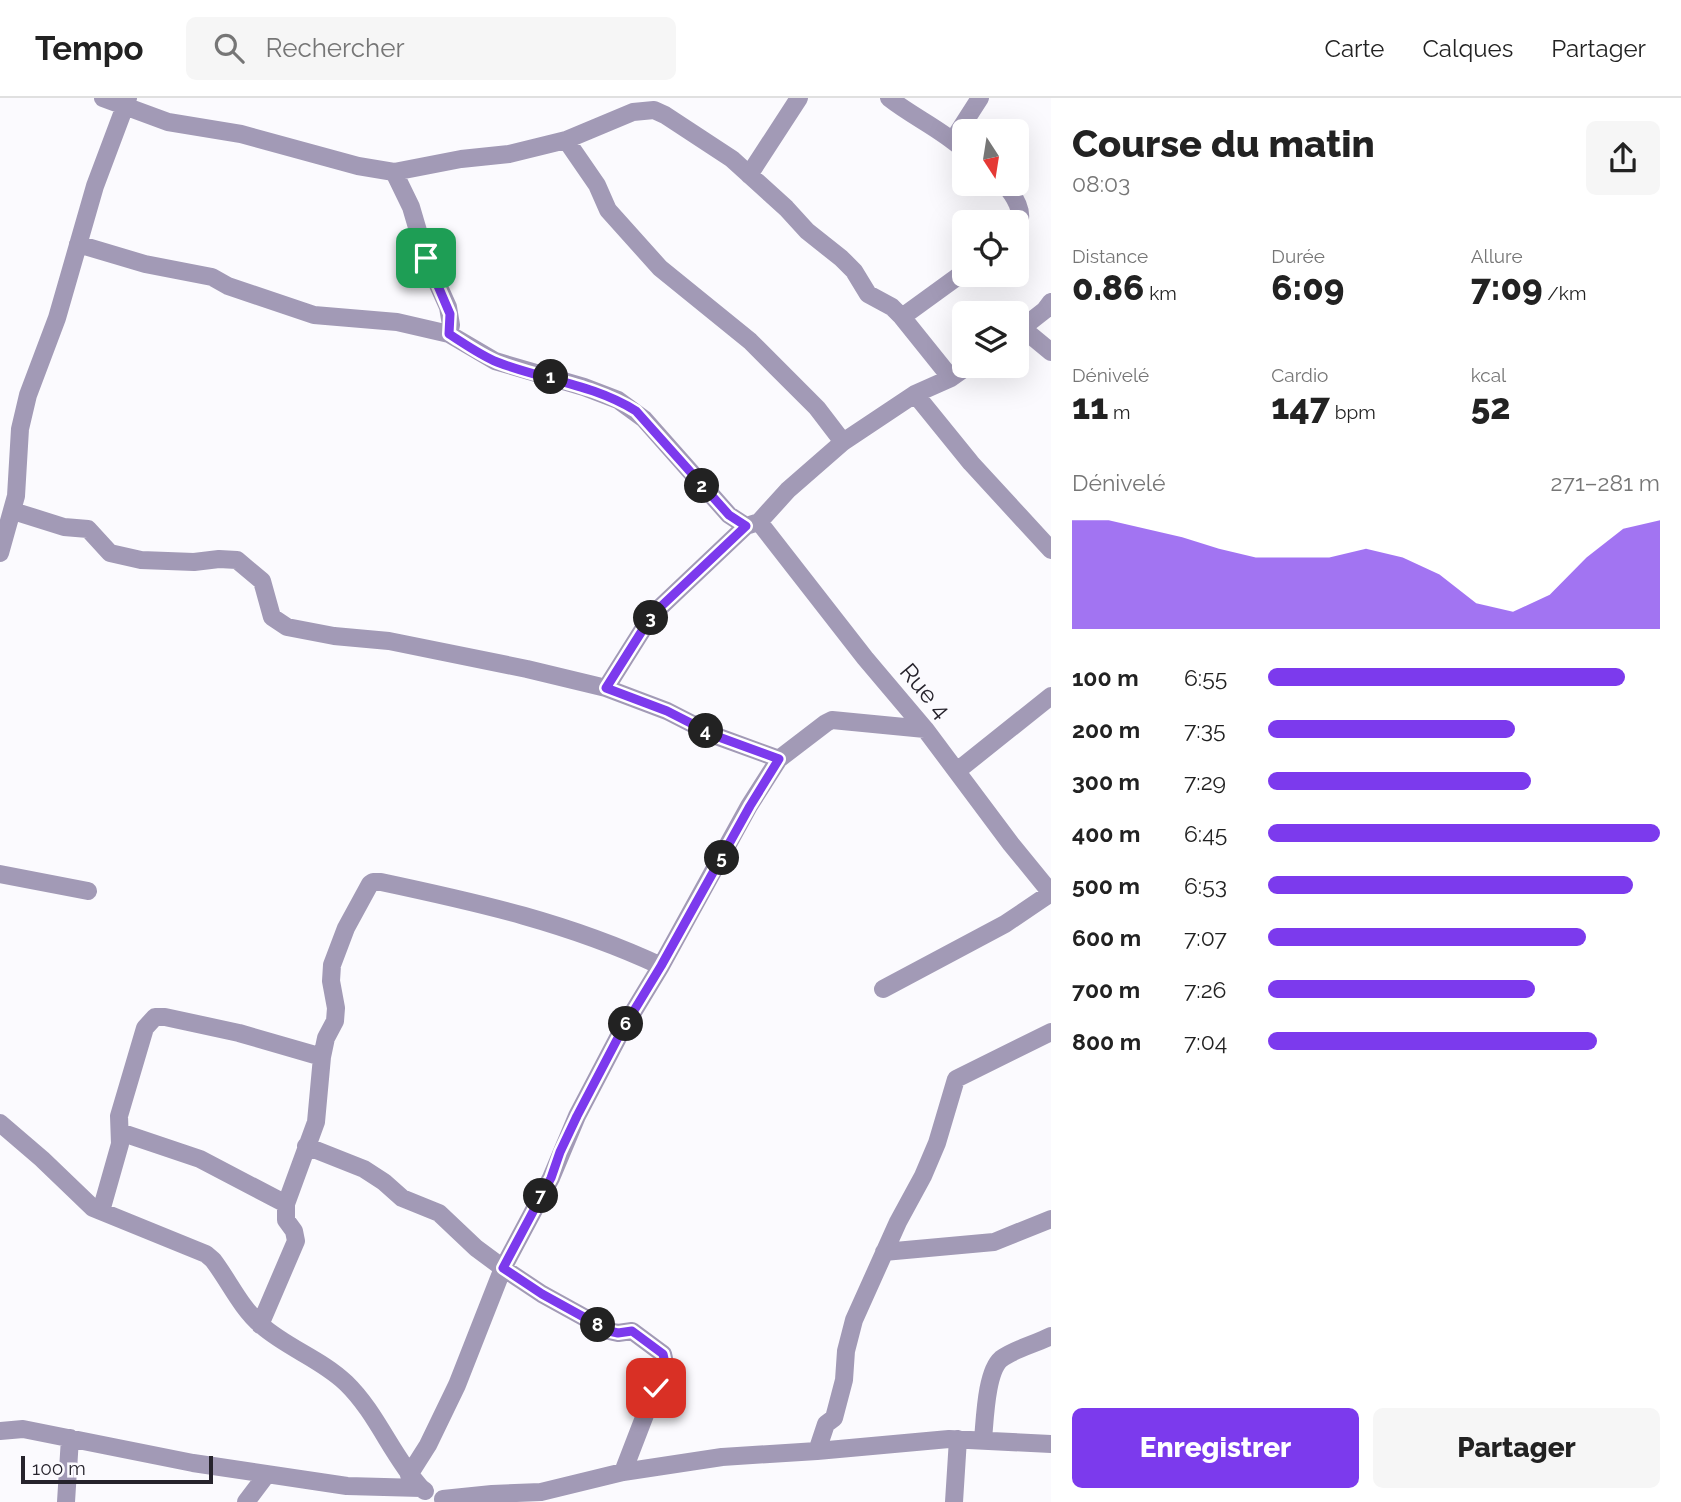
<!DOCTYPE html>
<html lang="fr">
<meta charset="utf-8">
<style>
:root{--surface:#fff;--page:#f6f6f6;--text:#222;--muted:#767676;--line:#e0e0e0;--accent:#7c3aed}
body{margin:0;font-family:Raleway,sans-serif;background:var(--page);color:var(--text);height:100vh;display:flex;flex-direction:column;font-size:26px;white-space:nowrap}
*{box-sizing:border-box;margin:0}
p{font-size:23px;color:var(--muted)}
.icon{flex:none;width:38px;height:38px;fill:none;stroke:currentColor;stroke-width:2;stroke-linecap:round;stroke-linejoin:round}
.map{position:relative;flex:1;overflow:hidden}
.side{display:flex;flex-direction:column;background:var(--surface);width:630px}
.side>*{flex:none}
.needle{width:46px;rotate:168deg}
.tools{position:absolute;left:952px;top:21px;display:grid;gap:14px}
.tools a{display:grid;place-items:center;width:77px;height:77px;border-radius:10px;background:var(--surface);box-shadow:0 7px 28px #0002;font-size:35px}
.scale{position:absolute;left:21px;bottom:18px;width:192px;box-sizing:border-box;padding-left:7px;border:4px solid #26232c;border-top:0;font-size:19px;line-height:24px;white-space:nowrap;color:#26232c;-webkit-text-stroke:5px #fbfafe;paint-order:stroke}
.pin{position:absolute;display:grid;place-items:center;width:60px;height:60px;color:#fff;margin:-30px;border-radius:14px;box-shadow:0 4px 10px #0006}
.km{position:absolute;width:35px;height:35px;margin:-18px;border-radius:50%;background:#222;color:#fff;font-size:19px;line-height:35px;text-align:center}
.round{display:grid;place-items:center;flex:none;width:74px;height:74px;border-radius:10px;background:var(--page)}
.head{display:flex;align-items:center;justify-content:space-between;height:119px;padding:0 21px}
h1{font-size:38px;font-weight:800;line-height:52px}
.stats{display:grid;grid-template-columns:repeat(3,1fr);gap:10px;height:119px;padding:7px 21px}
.stats div{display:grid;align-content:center}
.stats b{font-size:35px;font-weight:800}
.stats small{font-size:19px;font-weight:400}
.stats p{font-size:19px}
.chart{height:196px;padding:14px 21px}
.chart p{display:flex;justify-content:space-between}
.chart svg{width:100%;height:126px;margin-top:7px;fill:var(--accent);opacity:.7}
.cta{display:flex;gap:14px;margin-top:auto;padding:14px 21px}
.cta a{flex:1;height:80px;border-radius:10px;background:var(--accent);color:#fff;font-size:28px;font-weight:800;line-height:80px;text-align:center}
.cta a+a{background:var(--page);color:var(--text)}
ul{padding:0 21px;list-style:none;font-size:23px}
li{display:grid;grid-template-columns:112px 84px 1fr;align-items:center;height:52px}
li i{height:18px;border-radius:9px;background:var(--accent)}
header{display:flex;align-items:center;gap:42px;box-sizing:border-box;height:98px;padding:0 35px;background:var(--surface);border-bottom:2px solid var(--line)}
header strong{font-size:33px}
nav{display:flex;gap:38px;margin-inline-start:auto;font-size:24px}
.search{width:490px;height:63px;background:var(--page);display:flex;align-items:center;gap:18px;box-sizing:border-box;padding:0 24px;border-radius:10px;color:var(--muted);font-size:26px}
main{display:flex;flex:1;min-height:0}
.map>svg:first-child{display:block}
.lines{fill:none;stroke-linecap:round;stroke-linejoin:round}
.minor{stroke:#a29ab6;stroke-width:18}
.route-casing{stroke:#fff;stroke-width:14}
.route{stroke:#7c3aed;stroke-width:9}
.labels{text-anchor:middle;stroke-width:7;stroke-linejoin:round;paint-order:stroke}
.street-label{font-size:24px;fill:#26232c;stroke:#fbfafe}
</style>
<header>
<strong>Tempo</strong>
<div class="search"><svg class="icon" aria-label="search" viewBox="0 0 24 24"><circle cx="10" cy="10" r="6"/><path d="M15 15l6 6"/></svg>Rechercher</div>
<nav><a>Carte</a><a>Calques</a><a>Partager</a></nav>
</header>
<main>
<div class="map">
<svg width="1051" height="1404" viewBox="0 0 1051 1404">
<rect width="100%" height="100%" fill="#fbfafe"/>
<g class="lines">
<path class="minor" d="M 103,0 L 168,24 L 241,36 L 358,68 L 394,74 L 461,61 L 509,56 L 566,42 L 633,14 L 654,12 L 665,17 L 732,61 L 786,110 L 807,133 L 841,160 L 854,173 L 868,196 L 892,209 L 902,219 L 951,280
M 889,0 C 913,19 941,31 964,52
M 566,42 L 597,87 L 608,112 L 660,170 L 750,243 L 817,310 L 843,344
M 953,42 L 980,0
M 394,74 L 411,109 L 426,160 L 448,209 L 451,227 L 449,236
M 749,77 L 799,0
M 1004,86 C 1014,97 1026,115 1017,129
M 78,146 L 145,166 L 212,179 L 228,188 L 314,217 L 397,224 L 449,236 L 495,263 L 584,289 L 618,302 L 644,321 L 729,417 L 746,428 L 759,424 L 788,392 L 843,344 L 915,296 L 951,280 L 968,268
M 902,219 L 964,174
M 1022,230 L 1051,254
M 1017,234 L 1045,212 L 1051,204
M 915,296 L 971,365 L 1051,452
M 13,413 L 64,429 L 88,431 L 110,455 L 141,462 L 194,464 L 219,461 L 237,462 L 262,483 L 272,519 L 287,529 L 334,538 L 389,543 L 527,571 L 606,590 L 667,613 L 716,638 L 779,661
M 759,424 L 865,560 L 925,631 L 1011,746 L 1051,795
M 0,455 L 16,398 L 20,331 L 28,297 L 57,220 L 95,88 L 128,0
M 606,590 L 652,517 L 746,428
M 957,673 L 1051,598
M 0,776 L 88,793
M 883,891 L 1005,826 L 1051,795
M 0,1025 L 42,1061 L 93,1110 L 206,1156 L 213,1162 C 229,1183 241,1210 261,1227 C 287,1250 321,1261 346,1285 C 377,1315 392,1358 421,1390
M 120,1034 L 200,1061 L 286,1106
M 306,1048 L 364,1071 L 384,1084 L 402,1100 L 439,1115 L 476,1150 L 503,1170 L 542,1196 L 609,1233 L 618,1235 L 632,1233 L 663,1256 L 665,1265 L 623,1374
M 101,1113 L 120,1046 L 119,1018 L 145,930 L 155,919 L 165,919 L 239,935 L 322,959
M 884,1154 L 994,1144 L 1051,1121
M 260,1227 L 296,1143 L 294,1133 L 286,1122 L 286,1106 L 316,1024 L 322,959 L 326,940 L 335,923 L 336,910 L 331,883 L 332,867 L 346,830 L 370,786 L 373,784 L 381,784 C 480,805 569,825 661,868
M 0,1333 L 23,1331 L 193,1365 L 347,1388 L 421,1390 L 425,1393
M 983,1341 C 985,1322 986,1274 1001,1261 C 1014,1251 1036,1246 1051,1238
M 817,1353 L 826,1326 L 834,1320 L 844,1282 L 846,1253 L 854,1222 L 898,1124 L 923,1078 L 937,1045 L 956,981 L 1051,934
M 409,1377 L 428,1347 L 457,1287 L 503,1170 L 551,1080 L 577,1018 L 621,934 L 661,868 L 749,708 L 779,661 L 826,625 L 832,622 L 925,631
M 443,1401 L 492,1396 L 541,1394 L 623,1374 L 722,1359 L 817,1353 L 949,1341 L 1051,1346
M 66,1404 L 70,1340
M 246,1404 L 267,1376
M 954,1404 L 958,1341"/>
</g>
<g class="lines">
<g class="route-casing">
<path id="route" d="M 426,160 L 450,216 L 449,236 C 465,246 480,257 497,264 C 543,282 593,286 636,313 L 729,417 L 746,428 L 652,517 L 606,590 L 667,613 L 716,638 L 779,661 L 750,708 L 661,868 L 621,934 L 577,1018 L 560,1054 L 551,1080 L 503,1170 L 542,1196 L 609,1233 L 618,1235 L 632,1233 L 663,1256 L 665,1265 L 656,1290"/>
</g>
<use href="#route" class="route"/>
</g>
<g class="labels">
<g class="street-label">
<text transform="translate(925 593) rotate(50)" y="8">Rue 4</text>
</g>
</g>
</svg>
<div class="tools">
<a><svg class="needle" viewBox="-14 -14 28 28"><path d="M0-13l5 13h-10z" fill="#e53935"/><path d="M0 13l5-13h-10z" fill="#767676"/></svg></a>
<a><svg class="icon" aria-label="locate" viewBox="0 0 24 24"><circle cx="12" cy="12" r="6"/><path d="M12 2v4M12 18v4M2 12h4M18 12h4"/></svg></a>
<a><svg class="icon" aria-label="layers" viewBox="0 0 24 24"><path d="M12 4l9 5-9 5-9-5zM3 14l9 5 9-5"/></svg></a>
</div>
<div class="scale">100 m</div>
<div class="pin" style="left:426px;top:160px;background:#1e9e55"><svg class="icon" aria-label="arrive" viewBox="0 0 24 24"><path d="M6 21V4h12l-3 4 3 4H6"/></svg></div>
<div class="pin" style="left:656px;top:1290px;background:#d93025"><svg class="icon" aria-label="check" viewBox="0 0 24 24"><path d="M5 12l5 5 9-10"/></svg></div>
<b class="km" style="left:551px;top:279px">1</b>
<b class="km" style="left:702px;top:388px">2</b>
<b class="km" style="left:651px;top:520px">3</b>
<b class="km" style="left:706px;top:633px">4</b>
<b class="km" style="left:722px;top:760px">5</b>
<b class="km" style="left:626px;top:926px">6</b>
<b class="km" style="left:541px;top:1098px">7</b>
<b class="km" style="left:598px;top:1227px">8</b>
</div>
<section class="side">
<div class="head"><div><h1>Course du matin</h1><p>08:03</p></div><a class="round"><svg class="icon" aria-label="share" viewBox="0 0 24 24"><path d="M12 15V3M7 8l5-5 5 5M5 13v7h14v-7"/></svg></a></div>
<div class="stats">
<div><p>Distance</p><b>0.86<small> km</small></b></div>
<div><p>Durée</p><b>6:09</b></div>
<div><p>Allure</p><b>7:09<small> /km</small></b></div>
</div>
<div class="stats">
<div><p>Dénivelé</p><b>11<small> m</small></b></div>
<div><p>Cardio</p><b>147<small> bpm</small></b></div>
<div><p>kcal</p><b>52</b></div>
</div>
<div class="chart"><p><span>Dénivelé</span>271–281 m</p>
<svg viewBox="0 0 160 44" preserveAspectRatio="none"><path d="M0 44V6L10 6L20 9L30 12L40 16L50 19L60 19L70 19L80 16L90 19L100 25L110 35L120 38L130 32L140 19L150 9L160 6V44z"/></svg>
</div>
<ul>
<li><b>100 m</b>6:55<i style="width:91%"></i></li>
<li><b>200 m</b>7:35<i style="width:63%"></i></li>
<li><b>300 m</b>7:29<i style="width:67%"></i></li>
<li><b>400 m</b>6:45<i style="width:100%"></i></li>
<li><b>500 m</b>6:53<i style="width:93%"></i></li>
<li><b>600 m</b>7:07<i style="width:81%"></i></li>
<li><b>700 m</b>7:26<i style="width:68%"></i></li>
<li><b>800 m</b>7:04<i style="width:84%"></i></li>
</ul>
<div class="cta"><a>Enregistrer</a><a>Partager</a></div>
</section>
</main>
